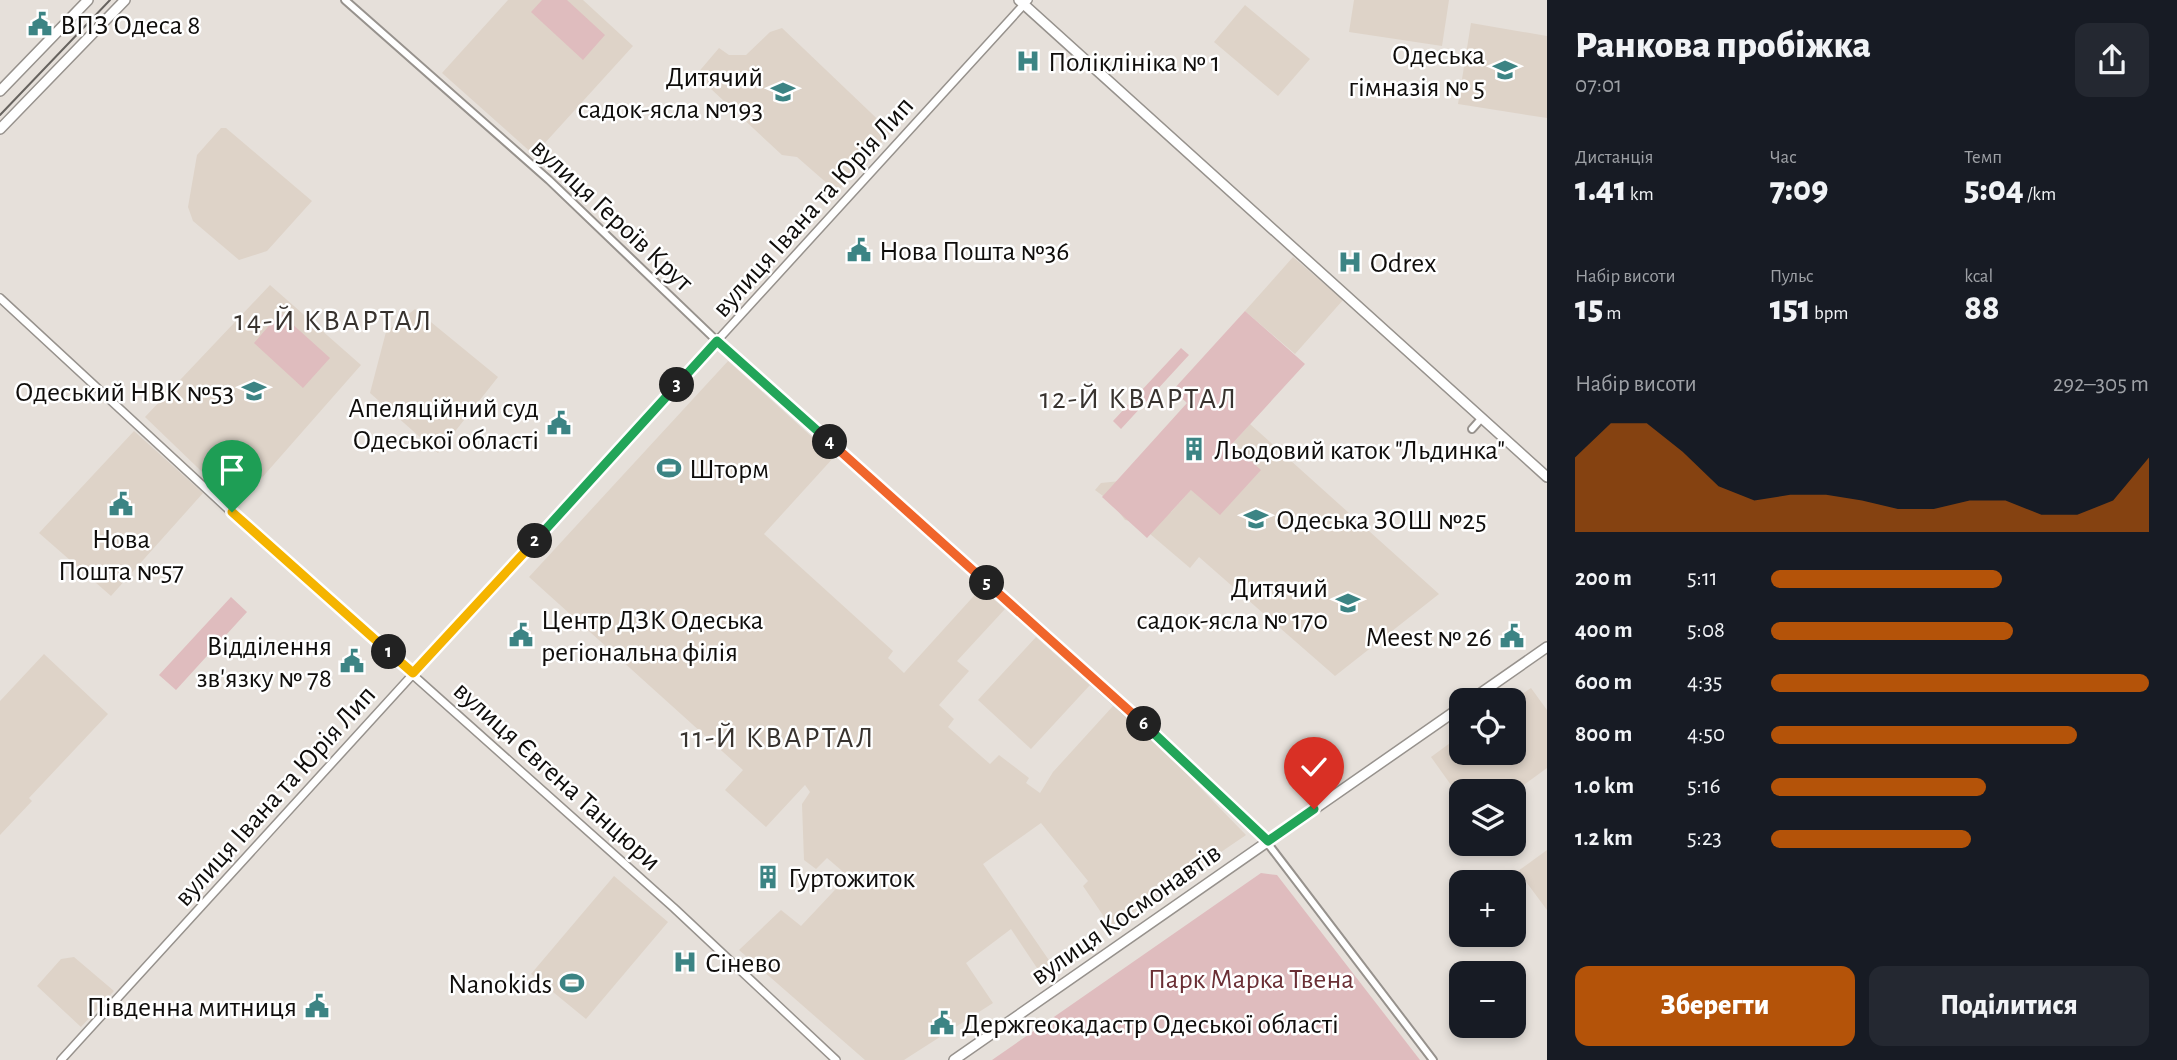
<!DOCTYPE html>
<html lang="uk">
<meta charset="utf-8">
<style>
:root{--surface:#171b24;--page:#242831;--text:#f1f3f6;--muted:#9ea1a6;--accent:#b45309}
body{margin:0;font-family:"Alegreya Sans",sans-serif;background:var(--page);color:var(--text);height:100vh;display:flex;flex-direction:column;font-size:26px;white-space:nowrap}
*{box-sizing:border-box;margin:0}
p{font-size:23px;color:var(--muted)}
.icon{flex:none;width:38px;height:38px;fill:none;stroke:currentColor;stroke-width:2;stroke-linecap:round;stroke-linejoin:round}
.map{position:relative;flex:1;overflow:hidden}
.side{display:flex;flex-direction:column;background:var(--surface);width:630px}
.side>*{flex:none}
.fabs{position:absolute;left:1449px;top:688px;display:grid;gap:14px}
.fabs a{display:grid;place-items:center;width:77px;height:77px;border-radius:14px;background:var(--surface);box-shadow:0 4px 10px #0003;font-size:35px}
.pin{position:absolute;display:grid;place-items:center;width:60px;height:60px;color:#fff;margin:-72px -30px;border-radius:50% 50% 50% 0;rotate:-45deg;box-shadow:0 0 7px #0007}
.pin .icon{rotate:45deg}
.km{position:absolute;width:35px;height:35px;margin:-18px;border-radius:50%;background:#222;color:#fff;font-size:19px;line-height:35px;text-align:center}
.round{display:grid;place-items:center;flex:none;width:74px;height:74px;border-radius:14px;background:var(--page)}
.summary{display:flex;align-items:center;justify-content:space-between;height:119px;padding:0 28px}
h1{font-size:38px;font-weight:800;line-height:52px}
.stats{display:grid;grid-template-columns:repeat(3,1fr);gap:10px;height:119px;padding:7px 28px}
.stats div{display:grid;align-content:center}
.stats b{font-size:35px;font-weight:800}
.stats small{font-size:19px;font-weight:400}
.stats p{font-size:19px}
.chart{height:196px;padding:14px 28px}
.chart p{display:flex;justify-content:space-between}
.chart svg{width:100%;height:126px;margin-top:7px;fill:var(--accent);opacity:.7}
.action{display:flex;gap:14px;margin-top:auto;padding:14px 28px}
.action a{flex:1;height:80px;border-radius:14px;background:var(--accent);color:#fff;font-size:28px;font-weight:800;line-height:80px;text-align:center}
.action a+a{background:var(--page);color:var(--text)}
ul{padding:0 28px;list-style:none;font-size:23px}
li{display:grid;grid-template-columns:112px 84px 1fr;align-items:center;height:52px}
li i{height:18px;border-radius:9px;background:var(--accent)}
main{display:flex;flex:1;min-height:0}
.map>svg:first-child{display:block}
.built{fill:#ded3c8}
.green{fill:#dfbcbe}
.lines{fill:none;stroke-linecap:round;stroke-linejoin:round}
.minor-casing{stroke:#97928d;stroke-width:10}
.tertiary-casing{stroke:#97928d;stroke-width:10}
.secondary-casing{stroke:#97928d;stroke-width:12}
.minor{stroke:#fff;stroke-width:6}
.tertiary{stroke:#fff;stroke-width:7}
.secondary{stroke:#fff;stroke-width:9}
.tram{stroke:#67635f;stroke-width:2}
.split-1-casing{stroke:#fff;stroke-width:14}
.split-2-casing{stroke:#fff;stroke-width:14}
.split-3-casing{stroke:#fff;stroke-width:14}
.split-4-casing{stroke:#fff;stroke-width:14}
.split-5-casing{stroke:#fff;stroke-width:14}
.split-6-casing{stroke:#fff;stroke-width:14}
.split-7-casing{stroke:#fff;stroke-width:14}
.split-1{stroke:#f5b400;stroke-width:9}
.split-2{stroke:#f5b400;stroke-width:9}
.split-3{stroke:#22a559;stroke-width:9}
.split-4{stroke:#22a559;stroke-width:9}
.split-5{stroke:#f0652b;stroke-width:9}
.split-6{stroke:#f0652b;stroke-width:9}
.split-7{stroke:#22a559;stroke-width:9}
.labels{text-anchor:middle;stroke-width:5;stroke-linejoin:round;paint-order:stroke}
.poi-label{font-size:28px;fill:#0f0d0b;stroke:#fff;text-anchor:start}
.street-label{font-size:28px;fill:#0f0d0b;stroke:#fff}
.park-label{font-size:28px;fill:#6b2f35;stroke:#fff}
.neighbourhood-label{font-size:30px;letter-spacing:2px;fill:#38332f;stroke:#fff}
</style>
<main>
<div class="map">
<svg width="1547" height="1060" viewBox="0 0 1547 1060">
<rect width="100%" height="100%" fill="#e6e0da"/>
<path class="built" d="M 508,0 L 583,0 L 633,46 L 534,155 L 442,73 Z
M 1354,0 L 1449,0 L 1442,46 L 1349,32 Z
M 1245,5 L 1310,59 L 1278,96 L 1214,42 Z
M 1471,23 L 1547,36 L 1547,118 L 1458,104 Z
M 782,28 L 891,132 L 837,192 L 797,157 L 782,155 L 696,75 L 719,48 L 729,55 L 746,55 L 770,32 Z
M 221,128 L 226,128 L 312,201 L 267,251 L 239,260 L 193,221 L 188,207 L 197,155 Z
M 1293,257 L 1343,300 L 1295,354 L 1245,311 Z
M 270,285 L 361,365 L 244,498 L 230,486 L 224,493 L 145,417 Z
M 415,309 L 498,377 L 438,453 L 370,393 L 386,332 Z
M 728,361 L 834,457 L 764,534 L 893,651 L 888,658 L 904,673 L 981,588 L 1005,609 L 957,661 L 969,671 L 939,705 L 954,719 L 948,727 L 990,764 L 999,755 L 1029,778 L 1026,783 L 1040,793 L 1053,772 L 1113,706 L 1131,716 L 1249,825 L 1248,829 L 1180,767 L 1246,835 L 1111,927 L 1083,886 L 1088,881 L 1041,823 L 983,864 L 1055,969 L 1043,977 L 1011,929 L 966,963 L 993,1003 L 904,1060 L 865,1060 L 739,950 L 781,910 L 801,926 L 848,876 L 827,858 L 816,869 L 804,860 L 802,804 L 810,792 L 805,785 L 766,827 L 725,790 L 743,770 L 529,577 Z
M 1250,424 L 1439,594 L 1335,676 L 1199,557 L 1190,568 L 1136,522 L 1125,520 L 1111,502 L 1095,490 L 1101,483 L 1130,480 L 1171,512 Z
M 134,431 L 203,493 L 111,596 L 39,533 Z
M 1036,637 L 1090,685 L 1031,749 L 978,700 Z
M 44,654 L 108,714 L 29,798 L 32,801 L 0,835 L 0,701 Z
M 1531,688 L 1547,710 L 1547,768 L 1514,792 L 1461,791 L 1461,799 L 1431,757 L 1461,735 L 1461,752 L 1514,752 L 1513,700 Z
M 1547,850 L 1547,910 L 1518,871 Z
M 614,876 L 668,922 L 586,1019 L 531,974 Z
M 74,957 L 114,991 L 81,1027 L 37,986 L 61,959 Z"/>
<path class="green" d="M 542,0 L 567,0 L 605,35 L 583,60 L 531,12 Z
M 1245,311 L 1305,364 L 1232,444 L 1261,470 L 1220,515 L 1191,490 L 1147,538 L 1102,497 L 1187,403 L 1173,390 Z
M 280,313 L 330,358 L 303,388 L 254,343 Z
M 1181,348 L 1189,355 L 1121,429 L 1113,421 Z
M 231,597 L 247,612 L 176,690 L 159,675 Z
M 1261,873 L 1277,875 L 1420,1060 L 992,1060 Z"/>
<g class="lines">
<g class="minor-casing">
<path id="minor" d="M 345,0 L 549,180 L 717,341 L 1256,828 L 1433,1060
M 1472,429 L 1480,420"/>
</g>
<g class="tertiary-casing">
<path id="tertiary" d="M 0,298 L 254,533 L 674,908 L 836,1060
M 61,1060 L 1028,0"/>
</g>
<g class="secondary-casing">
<path id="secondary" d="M 1019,0 L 1547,477
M 0,91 L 88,0
M 0,129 L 125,0
M 1471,700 L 1547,647
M 954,1060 L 1461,707"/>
</g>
<use href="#minor" class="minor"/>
<use href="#tertiary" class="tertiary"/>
<use href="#secondary" class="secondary"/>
<path class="tram" d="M 0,115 L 110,0"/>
</g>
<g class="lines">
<g class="split-1-casing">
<path id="split-1" d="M 232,512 L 389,652"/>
</g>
<g class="split-2-casing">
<path id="split-2" d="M 389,652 L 413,673 L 535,541"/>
</g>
<g class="split-3-casing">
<path id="split-3" d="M 535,541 L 677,385"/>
</g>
<g class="split-4-casing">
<path id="split-4" d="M 677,385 L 717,341 L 830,442"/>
</g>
<g class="split-5-casing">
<path id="split-5" d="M 830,442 L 987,583"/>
</g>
<g class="split-6-casing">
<path id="split-6" d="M 987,583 L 1144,724"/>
</g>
<g class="split-7-casing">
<path id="split-7" d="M 1144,724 L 1268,841 L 1314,809"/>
</g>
<use href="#split-1" class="split-1"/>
<use href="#split-2" class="split-2"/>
<use href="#split-3" class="split-3"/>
<use href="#split-4" class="split-4"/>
<use href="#split-5" class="split-5"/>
<use href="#split-6" class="split-6"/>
<use href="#split-7" class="split-7"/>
</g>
<defs>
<g id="civic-bare" transform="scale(1.89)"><path d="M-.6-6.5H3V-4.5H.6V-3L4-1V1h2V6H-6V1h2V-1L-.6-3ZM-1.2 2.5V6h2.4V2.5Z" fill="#3c8484" stroke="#fff" stroke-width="2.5" paint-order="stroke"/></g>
<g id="hospital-bare" transform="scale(1.89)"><path d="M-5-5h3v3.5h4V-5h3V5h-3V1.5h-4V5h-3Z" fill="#3c8484" stroke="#fff" stroke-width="2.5" paint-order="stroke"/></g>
<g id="school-bare" transform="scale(1.89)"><path d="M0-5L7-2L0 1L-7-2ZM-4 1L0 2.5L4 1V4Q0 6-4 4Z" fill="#3c8484" stroke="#fff" stroke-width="2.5" paint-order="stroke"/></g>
<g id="building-bare" transform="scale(1.89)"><path d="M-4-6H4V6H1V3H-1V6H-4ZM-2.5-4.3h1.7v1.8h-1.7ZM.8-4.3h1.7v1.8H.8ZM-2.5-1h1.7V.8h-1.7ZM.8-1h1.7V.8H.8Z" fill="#3c8484" stroke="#fff" stroke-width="2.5" paint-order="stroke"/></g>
<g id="stadium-bare" transform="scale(1.89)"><path d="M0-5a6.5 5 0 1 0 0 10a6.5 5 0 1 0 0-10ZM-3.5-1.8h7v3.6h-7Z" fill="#3c8484" stroke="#fff" stroke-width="2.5" paint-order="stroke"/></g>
</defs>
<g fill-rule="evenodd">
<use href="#civic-bare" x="40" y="24"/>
<use href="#hospital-bare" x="1028" y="61"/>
<use href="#school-bare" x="1505" y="70"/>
<use href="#school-bare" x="783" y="92"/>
<use href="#civic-bare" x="859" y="250"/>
<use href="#hospital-bare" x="1350" y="262"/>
<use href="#school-bare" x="254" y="391"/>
<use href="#civic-bare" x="559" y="423"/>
<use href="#building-bare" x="1194" y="449"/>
<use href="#stadium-bare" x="669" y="468"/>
<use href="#civic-bare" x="121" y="504"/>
<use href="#school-bare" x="1256" y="519"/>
<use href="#school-bare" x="1348" y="603"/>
<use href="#civic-bare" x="521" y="635"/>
<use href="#civic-bare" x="1512" y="636"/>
<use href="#civic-bare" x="352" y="661"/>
<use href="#building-bare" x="768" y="877"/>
<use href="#hospital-bare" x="685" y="962"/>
<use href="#stadium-bare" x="572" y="983"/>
<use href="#civic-bare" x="317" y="1006"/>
<use href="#civic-bare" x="942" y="1023"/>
</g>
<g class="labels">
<g class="poi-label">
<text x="60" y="34">ВПЗ Одеса 8</text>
<text x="1485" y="64" text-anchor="end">Одеська<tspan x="1485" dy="32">гімназія № 5</tspan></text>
<text x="1048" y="71">Поліклініка № 1</text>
<text x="763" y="86" text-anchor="end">Дитячий<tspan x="763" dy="32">садок-ясла №193</tspan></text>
<text x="879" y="260">Нова Пошта №36</text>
<text x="1370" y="272">Odrex</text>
<text x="234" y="401" text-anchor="end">Одеський НВК №53</text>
<text x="539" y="417" text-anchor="end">Апеляційний суд<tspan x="539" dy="32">Одеської області</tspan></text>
<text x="1214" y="459">Льодовий каток "Льдинка"</text>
<text x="689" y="478">Шторм</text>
<text x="1276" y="529">Одеська ЗОШ №25</text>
<text x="121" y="548" text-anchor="middle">Нова<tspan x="121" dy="32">Пошта №57</tspan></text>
<text x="1328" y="597" text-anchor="end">Дитячий<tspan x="1328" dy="32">садок-ясла № 170</tspan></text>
<text x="541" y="629">Центр ДЗК Одеська<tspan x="541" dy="32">регіональна філія</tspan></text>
<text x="1492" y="646" text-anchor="end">Meest № 26</text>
<text x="332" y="655" text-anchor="end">Відділення<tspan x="332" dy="32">зв'язку № 78</tspan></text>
<text x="788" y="887">Гуртожиток</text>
<text x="705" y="972">Сінево</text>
<text x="552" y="993" text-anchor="end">Nanokids</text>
<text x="297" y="1016" text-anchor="end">Південна митниця</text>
<text x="962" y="1033">Держгеокадастр Одеської області</text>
</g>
<g class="street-label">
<text transform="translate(812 206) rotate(-48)" y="10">вулиця Івана та Юрія Лип</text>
<text transform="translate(613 214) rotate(43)" y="10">вулиця Героїв Крут</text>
<text transform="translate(558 775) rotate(42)" y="10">вулиця Євгена Танцюри</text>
<text transform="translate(274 795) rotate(-48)" y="10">вулиця Івана та Юрія Лип</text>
<text transform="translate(1125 913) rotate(-35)" y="10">вулиця Космонавтів</text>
</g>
<g class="park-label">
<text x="1251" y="988">Парк Марка Твена</text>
</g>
<g class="neighbourhood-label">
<text x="334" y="330">14-Й КВАРТАЛ</text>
<text x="1139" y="408">12-Й КВАРТАЛ</text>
<text x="778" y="747">11-Й КВАРТАЛ</text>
</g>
</g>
</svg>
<div class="fabs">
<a><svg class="icon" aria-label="locate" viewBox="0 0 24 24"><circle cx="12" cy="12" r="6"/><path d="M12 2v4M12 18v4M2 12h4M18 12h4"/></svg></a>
<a><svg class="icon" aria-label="layers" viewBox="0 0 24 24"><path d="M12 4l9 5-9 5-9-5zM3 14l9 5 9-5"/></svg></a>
<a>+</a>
<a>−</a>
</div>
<div class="pin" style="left:232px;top:512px;background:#1e9e55"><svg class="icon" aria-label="arrive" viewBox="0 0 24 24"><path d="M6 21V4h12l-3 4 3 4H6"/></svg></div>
<div class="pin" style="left:1314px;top:809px;background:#d93025"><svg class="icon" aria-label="check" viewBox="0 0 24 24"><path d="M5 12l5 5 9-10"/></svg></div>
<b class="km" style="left:389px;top:652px">1</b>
<b class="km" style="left:535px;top:541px">2</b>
<b class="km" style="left:677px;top:385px">3</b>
<b class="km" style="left:830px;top:442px">4</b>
<b class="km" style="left:987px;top:583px">5</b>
<b class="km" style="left:1144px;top:724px">6</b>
</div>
<section class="side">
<div class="summary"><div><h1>Ранкова пробіжка</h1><p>07:01</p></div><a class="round"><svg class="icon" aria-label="share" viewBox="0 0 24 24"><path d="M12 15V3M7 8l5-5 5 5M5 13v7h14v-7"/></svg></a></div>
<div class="stats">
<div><p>Дистанція</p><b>1.41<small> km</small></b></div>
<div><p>Час</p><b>7:09</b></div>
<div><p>Темп</p><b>5:04<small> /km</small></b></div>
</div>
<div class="stats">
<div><p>Набір висоти</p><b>15<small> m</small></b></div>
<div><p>Пульс</p><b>151<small> bpm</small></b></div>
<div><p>kcal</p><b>88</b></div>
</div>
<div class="chart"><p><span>Набір висоти</span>292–305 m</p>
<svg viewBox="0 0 160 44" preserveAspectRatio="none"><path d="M0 44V18L10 6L20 6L30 16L40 28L50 33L60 31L70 31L80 33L90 36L100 36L110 33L120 33L130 38L140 38L150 33L160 18V44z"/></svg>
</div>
<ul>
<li><b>200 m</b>5:11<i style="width:61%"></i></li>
<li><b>400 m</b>5:08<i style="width:64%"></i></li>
<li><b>600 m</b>4:35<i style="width:100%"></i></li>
<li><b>800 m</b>4:50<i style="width:81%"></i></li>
<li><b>1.0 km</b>5:16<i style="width:57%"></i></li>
<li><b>1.2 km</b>5:23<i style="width:53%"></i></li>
</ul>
<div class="action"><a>Зберегти</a><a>Поділитися</a></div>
</section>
</main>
